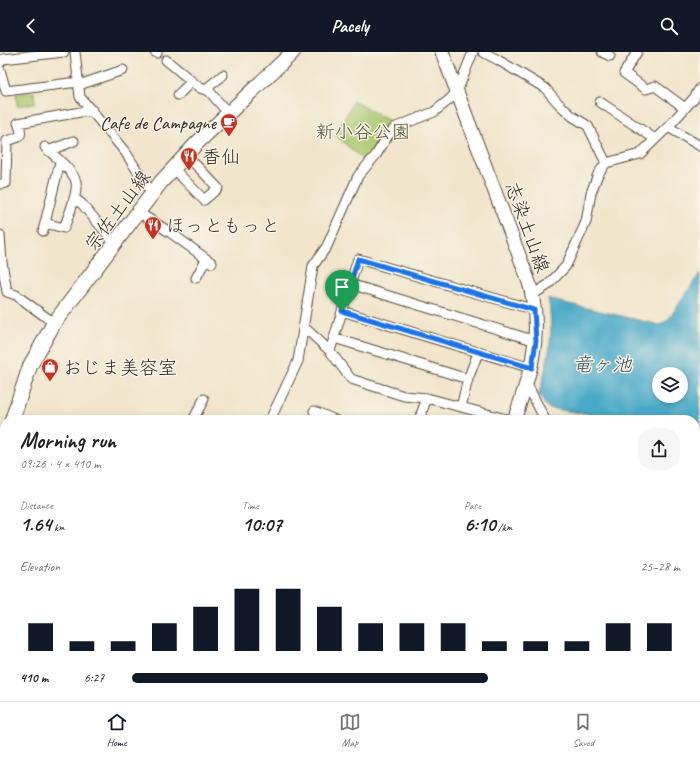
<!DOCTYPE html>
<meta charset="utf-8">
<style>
:root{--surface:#fff;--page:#f6f6f6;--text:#202124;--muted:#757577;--line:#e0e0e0;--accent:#111827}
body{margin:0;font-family:Caveat,"Klee One",sans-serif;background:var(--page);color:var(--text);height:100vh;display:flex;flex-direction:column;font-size:15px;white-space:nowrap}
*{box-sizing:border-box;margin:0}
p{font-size:13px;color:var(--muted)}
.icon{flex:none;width:22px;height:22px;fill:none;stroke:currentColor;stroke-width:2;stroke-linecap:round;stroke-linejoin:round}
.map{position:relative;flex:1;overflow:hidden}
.sheet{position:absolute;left:0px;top:363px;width:700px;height:286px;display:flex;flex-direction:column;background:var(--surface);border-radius:16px 16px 0 0;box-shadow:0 2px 6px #0003}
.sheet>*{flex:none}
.tools{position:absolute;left:652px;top:315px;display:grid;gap:8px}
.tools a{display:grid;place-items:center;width:36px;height:36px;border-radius:50%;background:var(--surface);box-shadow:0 2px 6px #0003;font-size:20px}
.pin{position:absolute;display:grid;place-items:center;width:34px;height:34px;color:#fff;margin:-41px -17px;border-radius:50% 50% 50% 0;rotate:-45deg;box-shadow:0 0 4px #0007}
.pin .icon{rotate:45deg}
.round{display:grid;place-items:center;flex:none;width:42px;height:42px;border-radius:16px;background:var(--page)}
.overview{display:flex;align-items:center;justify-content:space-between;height:68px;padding:0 20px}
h1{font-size:22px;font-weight:700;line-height:30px}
.metrics{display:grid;grid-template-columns:repeat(3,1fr);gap:6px;height:68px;padding:4px 20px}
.metrics div{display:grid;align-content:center}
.metrics b{font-size:20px;font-weight:700}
.metrics small{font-size:11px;font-weight:400}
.metrics p{font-size:11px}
.chart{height:112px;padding:8px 20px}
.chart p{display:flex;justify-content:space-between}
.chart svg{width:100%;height:72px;margin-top:4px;stroke:var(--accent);stroke-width:6}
ul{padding:0 20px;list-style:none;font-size:13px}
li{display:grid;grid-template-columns:64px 48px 1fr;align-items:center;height:30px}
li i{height:10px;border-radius:5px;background:var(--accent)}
header{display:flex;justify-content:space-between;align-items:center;height:52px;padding:0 20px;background:var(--accent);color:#fff;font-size:18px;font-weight:700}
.menu{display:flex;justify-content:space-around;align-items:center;height:56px;border-top:1px solid var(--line);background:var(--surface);font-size:11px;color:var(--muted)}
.menu a{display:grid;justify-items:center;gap:2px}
.menu .selected{color:var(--accent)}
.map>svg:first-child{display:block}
.green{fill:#acc970;stroke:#747a47}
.forest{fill:#89ad62;stroke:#626c40}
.water{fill:#49a9c8;stroke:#426a73;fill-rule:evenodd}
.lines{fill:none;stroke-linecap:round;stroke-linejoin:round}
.street-casing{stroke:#564638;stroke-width:11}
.secondary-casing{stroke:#564638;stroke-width:15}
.primary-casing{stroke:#564638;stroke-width:16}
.highway-casing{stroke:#564638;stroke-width:18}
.street{stroke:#fff;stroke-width:9}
.secondary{stroke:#fff;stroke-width:13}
.primary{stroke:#fff;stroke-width:14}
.highway{stroke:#fff;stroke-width:16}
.route-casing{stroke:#fff;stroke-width:8}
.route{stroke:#1a73e8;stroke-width:5}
.labels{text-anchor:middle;stroke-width:3;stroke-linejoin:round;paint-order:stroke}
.poi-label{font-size:19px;fill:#3b2a1e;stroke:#f7f3e8;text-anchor:start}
.park-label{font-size:19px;fill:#575232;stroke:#f7f3e8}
.street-label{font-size:19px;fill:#3b2a1e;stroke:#f7f3e8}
.water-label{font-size:20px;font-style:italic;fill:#40565a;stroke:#f7f3e8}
</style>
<header><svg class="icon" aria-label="back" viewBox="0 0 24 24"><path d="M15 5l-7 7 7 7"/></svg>Pacely<svg class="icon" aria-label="search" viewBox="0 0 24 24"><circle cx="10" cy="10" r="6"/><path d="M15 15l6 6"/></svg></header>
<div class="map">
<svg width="700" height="649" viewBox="0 0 700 649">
<rect width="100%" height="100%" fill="#f7f3e8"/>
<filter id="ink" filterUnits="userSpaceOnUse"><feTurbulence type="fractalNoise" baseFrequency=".025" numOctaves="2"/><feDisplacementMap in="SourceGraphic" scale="8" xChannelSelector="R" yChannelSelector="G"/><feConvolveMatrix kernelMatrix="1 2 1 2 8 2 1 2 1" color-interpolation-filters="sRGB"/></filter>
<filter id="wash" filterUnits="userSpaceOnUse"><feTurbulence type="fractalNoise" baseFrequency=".012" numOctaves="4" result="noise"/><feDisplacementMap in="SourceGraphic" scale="16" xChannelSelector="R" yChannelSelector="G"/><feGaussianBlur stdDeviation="0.9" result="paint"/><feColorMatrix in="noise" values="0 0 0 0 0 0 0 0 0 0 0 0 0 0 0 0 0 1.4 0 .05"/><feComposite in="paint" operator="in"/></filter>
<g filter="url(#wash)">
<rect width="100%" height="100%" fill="#f1e5cb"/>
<path class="green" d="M 34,40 L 35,51 L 17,54 L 16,42 Z
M 354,49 L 395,72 L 366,110 L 335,83 Z"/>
<path class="forest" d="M 695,386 L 700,386 L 700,548 L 695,546 Z"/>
<path class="water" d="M 700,221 L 700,378 L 695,377 L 695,368 L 627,368 L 548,356 L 543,350 L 539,342 C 548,308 555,282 548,246 L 556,249 L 660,273 L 668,268 ZM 659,322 L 681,322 L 681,344 L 659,344 Z
M 695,460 L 700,460 L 700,534 L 695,534 Z
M 219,644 L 229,644 L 252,648 L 254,644 L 288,644 L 307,649 L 219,649 Z"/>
</g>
<g filter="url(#ink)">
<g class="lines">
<g class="street-casing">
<path id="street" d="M 75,0 L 80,45 L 126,101 L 152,142
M 155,0 L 157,1
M 483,0 L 498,8 L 545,36 L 558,51 L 572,64 L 588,74 L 606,111 L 598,122 L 591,141 L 586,170 L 566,214 L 548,233 L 532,243
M 602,0 L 610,4
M 637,0 L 624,21 L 646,37 L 655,34 L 685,56
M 166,8 L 200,36 L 209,39 L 229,62
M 0,11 L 3,7 L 64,0
M 0,18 L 6,39 L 78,30
M 79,33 L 123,18
M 206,37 L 223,23
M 178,43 L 192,29
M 600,50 L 655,87
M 668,75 L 694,46 L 700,36
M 45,95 C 53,103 74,119 76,130 C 78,143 68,164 64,176 L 45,171
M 48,99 L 74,89
M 606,111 L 640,102 L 668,75 L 700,94
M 173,116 L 204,148 L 218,136 L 199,116 L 185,103
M 0,132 L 6,131 L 7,89 C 20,85 24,85 18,71 L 92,58
M 74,146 L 82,152 L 115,191
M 138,160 L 171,181 L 212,211
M 43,179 L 60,110
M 0,183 L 2,210 L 7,240 L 16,243 L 54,271
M 196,226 L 206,207
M 350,232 L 536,289
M 342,259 L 531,316
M 304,275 L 330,299 L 351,327 L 404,344 L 427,346 L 510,368
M 334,286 L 468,327
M 330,299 L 358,207 L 535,258
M 527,332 L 545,368
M 461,355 L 468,327 L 478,301
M 314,359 L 335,368
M 193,368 L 204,347
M 270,368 L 298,309 L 313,214 L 327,194 L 358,124 L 376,103 L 389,82 L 396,75 L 434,60 L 449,48 L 457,40 L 473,0
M 419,368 L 427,346
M 0,519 L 5,520
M 695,550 L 700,551
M 0,569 L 5,570
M 211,644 L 211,649"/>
</g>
<g class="secondary-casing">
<path id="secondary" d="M 442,0 L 525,219 C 528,227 531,235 532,243 C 542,288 529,326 514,368
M 423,649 L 424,644"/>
</g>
<g class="primary-casing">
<path id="primary" d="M 12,368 L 30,314 L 54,271 L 161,130 L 196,92 L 293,0
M 0,405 L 5,390"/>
</g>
<g class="highway-casing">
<path id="highway" d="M 0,537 L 5,538
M 0,550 L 5,550
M 695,612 L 700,614
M 455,644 L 504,649
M 613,644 L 648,649"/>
</g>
<use href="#street" class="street"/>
<use href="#secondary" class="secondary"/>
<use href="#primary" class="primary"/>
<use href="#highway" class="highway"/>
</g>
</g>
<g class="lines" filter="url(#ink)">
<g class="route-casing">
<path id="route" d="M 358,207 L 534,258 L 536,289 L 532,316 L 342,259 Z"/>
</g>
<use href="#route" class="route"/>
</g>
<defs>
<g id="cafe-pin" transform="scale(0.9)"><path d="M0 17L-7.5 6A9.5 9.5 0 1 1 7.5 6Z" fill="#c8321e" stroke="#f7f3e8"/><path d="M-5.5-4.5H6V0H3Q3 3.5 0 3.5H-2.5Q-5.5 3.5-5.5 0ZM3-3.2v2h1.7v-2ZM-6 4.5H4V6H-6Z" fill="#fff"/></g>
<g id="restaurant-pin" transform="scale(0.9)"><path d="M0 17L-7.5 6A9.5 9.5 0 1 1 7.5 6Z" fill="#c8321e" stroke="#f7f3e8"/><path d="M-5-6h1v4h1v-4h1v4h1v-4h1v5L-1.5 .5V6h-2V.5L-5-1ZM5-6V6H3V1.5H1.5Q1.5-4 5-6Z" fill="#fff"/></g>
<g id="shop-pin" transform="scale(0.9)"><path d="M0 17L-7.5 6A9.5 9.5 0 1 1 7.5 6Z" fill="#c8321e" stroke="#f7f3e8"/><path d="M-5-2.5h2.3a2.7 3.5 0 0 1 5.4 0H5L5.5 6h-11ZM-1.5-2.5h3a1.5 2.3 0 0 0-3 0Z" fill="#fff"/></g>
</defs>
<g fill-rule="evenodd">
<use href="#cafe-pin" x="229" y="70"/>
<use href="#restaurant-pin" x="189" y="104"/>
<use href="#restaurant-pin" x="153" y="173"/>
<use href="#shop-pin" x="50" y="315"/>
</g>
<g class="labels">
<g class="poi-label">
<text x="216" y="77" text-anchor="end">Cafe de Campagne</text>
<text x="202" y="111">香仙</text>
<text x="166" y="180">ほっともっと</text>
<text x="63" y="322">おじま美容室</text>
</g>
<g class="park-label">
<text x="363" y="86">新小谷公園</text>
</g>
<g class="street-label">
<text transform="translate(117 158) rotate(-53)" y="7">宗佐土山線</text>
<text transform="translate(528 175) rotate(70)" y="7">志染土山線</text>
</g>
<g class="water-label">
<text x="602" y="319">竜ヶ池</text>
</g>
</g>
</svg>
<div class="tools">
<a><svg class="icon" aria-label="layers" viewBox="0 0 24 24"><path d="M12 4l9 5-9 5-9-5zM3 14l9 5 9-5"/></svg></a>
</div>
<div class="pin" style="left:342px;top:259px;background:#1e9e55"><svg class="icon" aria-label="arrive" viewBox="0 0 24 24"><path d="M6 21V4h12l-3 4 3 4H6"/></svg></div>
<section class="sheet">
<div class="overview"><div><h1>Morning run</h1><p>09:26 · 4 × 410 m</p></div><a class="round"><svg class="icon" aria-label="share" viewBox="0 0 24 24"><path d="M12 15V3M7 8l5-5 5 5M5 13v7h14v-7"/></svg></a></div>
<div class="metrics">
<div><p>Distance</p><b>1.64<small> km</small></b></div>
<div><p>Time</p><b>10:07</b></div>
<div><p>Pace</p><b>6:10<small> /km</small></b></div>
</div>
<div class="chart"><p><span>Elevation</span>25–28 m</p>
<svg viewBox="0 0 160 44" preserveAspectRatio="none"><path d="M5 44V27M15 44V38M25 44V38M35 44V27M45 44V17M55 44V6M65 44V6M75 44V17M85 44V27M95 44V27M105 44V27M115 44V38M125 44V38M135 44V38M145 44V27M155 44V27"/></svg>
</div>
<ul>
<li><b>410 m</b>6:27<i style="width:65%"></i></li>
</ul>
</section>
</div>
<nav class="menu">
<a class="selected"><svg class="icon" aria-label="home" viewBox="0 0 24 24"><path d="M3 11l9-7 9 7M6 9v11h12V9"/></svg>Home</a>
<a><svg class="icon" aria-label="map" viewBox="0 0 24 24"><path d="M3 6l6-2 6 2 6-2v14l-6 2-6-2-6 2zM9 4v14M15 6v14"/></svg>Map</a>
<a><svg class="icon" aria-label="saved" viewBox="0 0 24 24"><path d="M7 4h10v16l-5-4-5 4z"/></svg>Saved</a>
</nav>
